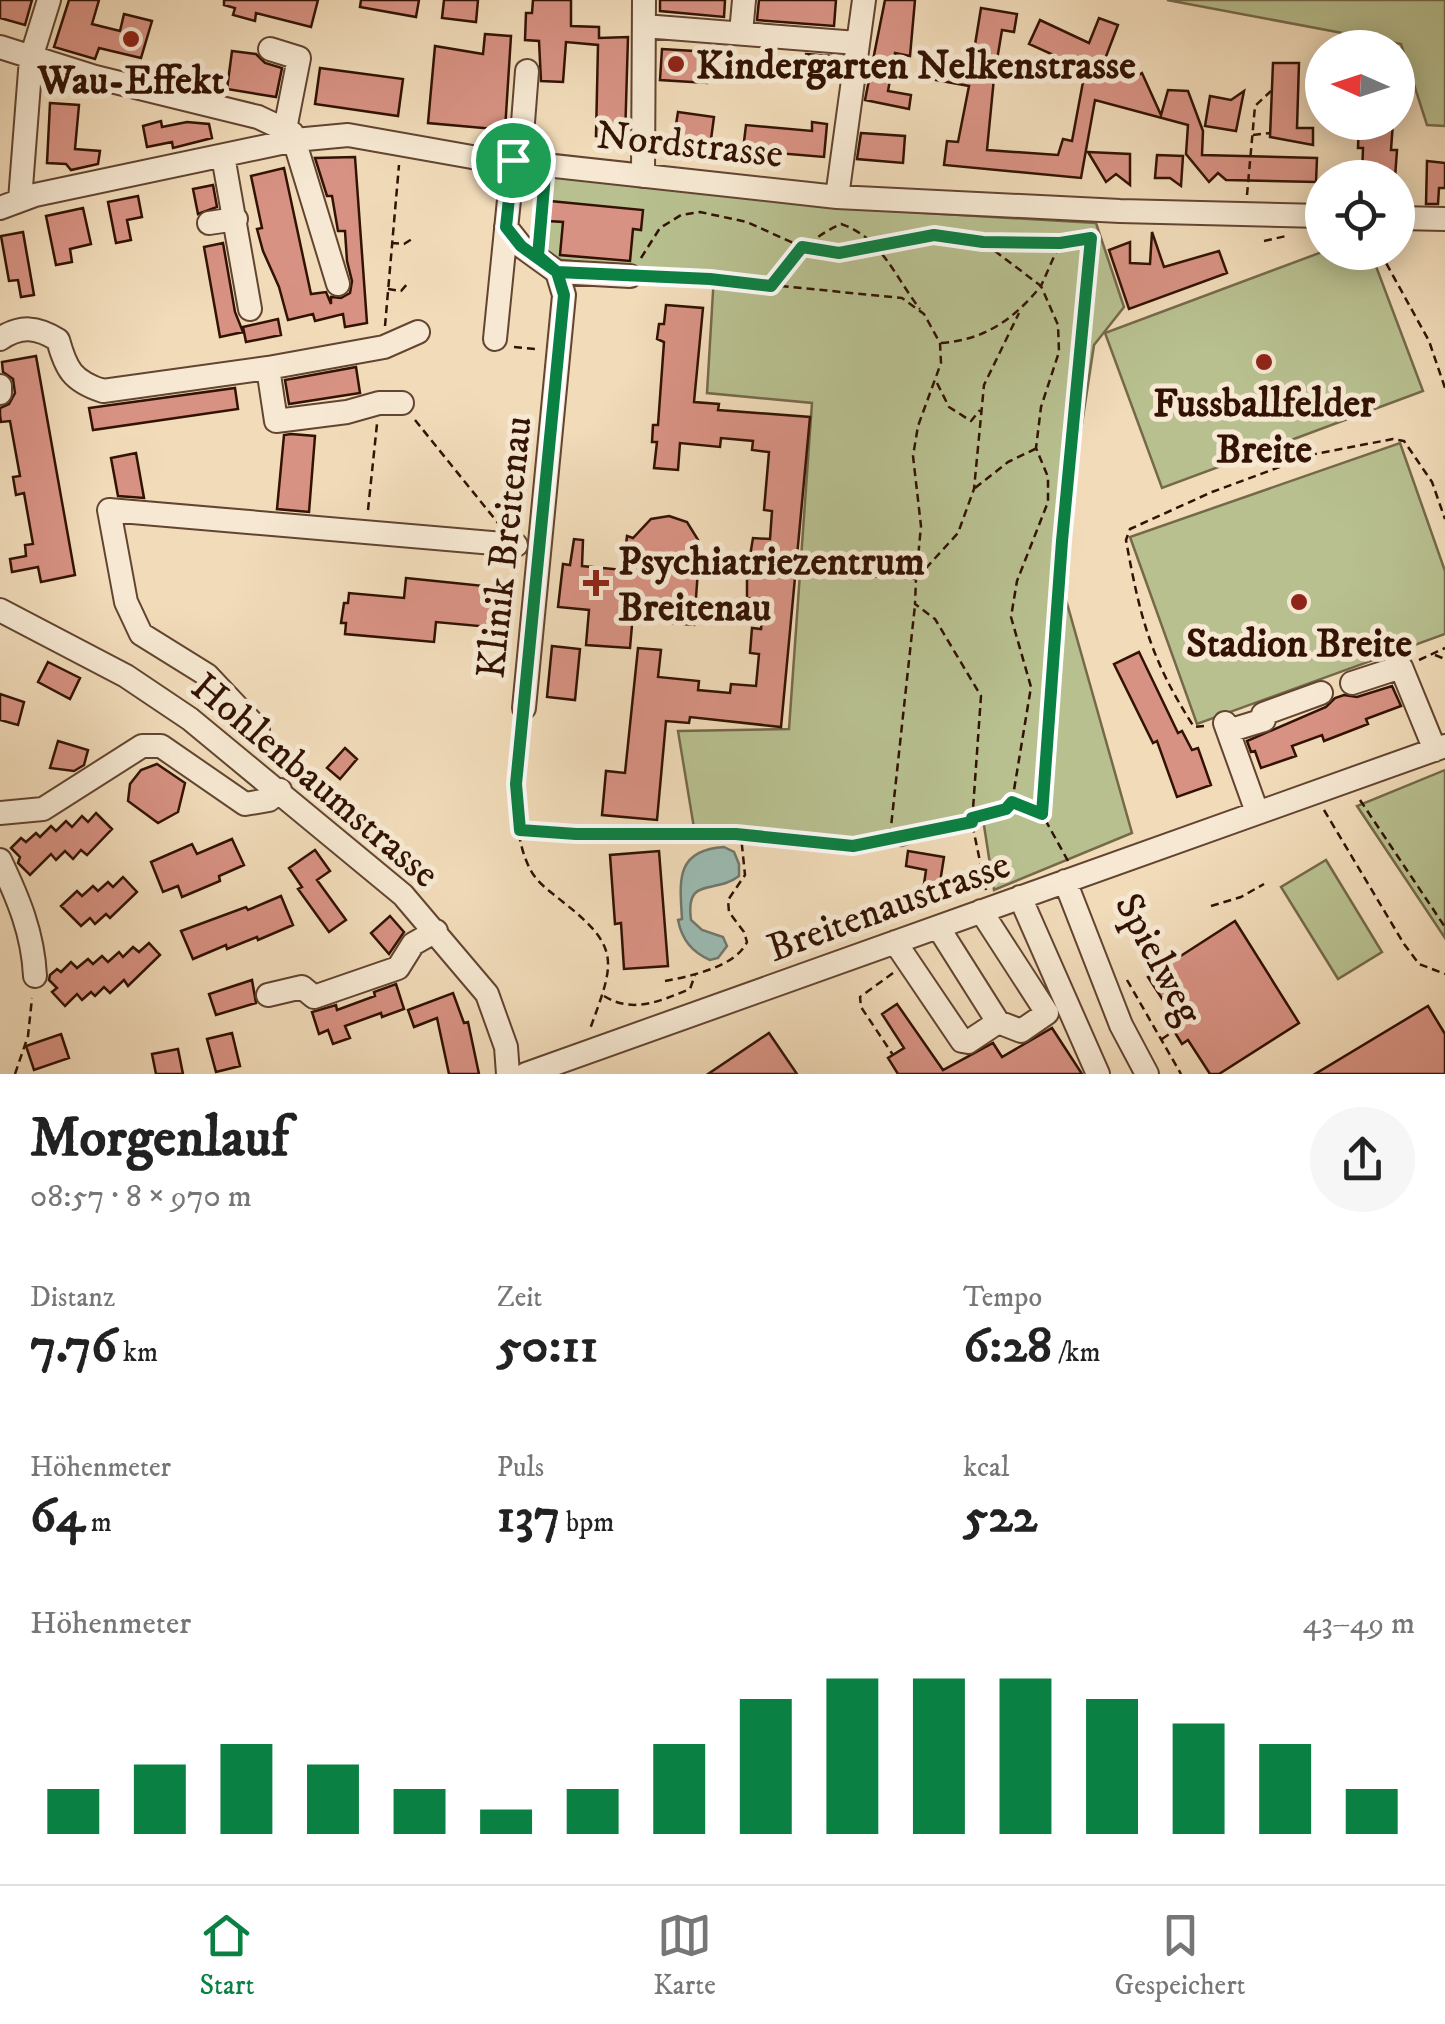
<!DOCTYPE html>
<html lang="de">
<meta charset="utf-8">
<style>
:root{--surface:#fff;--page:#f6f6f6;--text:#222;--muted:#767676;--line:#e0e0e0;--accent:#0b8043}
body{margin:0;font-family:"IM FELL DW Pica",serif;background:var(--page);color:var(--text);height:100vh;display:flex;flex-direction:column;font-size:38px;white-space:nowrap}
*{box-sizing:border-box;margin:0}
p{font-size:32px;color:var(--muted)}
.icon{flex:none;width:55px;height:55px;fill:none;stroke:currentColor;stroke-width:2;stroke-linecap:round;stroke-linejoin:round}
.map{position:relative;height:1074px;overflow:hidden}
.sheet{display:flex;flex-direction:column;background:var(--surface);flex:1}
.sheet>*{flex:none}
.needle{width:65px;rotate:273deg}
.controls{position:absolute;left:1305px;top:30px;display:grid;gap:20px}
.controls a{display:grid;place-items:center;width:110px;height:110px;border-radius:50%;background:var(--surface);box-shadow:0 5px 25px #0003;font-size:50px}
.pin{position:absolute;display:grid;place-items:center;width:85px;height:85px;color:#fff;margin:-42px;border:5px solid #fff;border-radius:50%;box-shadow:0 2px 10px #0007}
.round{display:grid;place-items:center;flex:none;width:105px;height:105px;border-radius:52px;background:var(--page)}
.head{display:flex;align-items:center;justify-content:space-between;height:170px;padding:0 30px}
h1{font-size:55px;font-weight:700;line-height:75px}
.figures{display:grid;grid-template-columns:repeat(3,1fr);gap:15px;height:170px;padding:10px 30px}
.figures div{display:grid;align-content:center}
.figures b{font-size:50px;font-weight:700}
.figures small{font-size:28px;font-weight:400}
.figures p{font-size:28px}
.chart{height:280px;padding:20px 30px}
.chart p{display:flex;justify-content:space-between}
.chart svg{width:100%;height:180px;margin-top:10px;stroke:var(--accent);stroke-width:6}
.tab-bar{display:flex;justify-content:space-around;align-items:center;height:140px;border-top:2px solid var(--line);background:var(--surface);font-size:28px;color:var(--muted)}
.tab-bar a{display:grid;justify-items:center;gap:5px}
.tab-bar .current{color:var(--accent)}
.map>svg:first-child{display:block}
.green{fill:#b8c090;stroke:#75694a;stroke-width:2.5}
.water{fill:#9bbbb2;stroke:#71776c;stroke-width:2.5}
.building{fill:#d89283;stroke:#321203;stroke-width:2.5}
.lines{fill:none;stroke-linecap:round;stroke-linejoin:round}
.minor-casing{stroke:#624430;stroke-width:26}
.path{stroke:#321203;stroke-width:2.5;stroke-dasharray:8 5;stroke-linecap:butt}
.minor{stroke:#f6e8d2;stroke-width:22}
.route-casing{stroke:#fff;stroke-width:20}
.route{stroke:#0b8043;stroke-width:12}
.poi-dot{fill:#8f2418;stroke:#f6e8d2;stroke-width:4}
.labels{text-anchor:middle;stroke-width:10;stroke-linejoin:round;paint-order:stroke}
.poi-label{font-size:40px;font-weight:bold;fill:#321203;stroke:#f6e8d2}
.street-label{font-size:40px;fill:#321203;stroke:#f6e8d2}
</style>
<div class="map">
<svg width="1445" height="1074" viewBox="0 0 1445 1074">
<rect width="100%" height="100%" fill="#f1dbb9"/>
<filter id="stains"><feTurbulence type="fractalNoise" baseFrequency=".002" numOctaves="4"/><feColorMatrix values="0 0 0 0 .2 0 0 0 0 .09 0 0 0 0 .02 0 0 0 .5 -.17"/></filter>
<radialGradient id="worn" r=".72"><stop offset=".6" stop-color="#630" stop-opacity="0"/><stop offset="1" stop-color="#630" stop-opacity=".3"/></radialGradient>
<path class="green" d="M 1167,0 L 1445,0 L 1445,126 L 1427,125 L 1401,44 Z
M 549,174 L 826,207 L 1096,223 L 1124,307 L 1094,345 L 1059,575 L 1132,833 L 994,890 L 983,819 L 902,846 L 695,834 L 678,731 L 789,729 L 812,403 L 707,393 L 714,275 L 540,258 Z
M 1322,252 L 1371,253 L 1423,391 L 1162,488 L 1105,333 Z
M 1400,443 L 1445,571 L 1445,634 L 1197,724 L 1130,537 Z
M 1445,770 L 1445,938 L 1357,806 Z
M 1326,860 L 1382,952 L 1338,979 L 1281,887 Z"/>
<path class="water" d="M 724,847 L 734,852 L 739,864 L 739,876 C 715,895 685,875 691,920 L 702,930 L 723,937 L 727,946 L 718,958 L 710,960 C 692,952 682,940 678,920 L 682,919 C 680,883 674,850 724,847 Z"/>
<path class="building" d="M 0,0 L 32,0 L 25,25 L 0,18 Z
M 69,0 L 99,0 L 92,24 L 120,31 L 124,14 L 152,21 L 141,58 L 99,48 L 95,59 L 54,47 Z
M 224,0 L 318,0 L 311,27 L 256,13 L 255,21 L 233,15 L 235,8 L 224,5 Z
M 361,0 L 419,0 L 416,17 L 360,7 Z
M 444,0 L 478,0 L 476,22 L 442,18 Z
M 533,0 L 571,0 L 571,26 L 599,27 L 599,38 L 628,37 L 625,138 L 596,136 L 598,45 L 566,42 L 563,82 L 541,81 L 539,41 L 525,40 L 526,13 L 532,13 Z
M 660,0 L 725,0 L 724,17 L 660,11 Z
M 759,0 L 836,0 L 834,26 L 757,20 Z
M 885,0 L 915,0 L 910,56 L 895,53 L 888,91 L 911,95 L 909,109 L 865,100 Z
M 981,8 L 1017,14 L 1014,32 L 1002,30 L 997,60 L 1009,62 L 1006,80 L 994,78 L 987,150 L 1058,155 L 1063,139 L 1072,141 L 1083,82 L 1076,79 L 1080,67 L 1029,44 L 1040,20 L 1089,43 L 1099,18 L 1118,25 L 1102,67 L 1134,78 L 1142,73 L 1161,115 L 1168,90 L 1188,91 L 1203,131 L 1202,155 L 1317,158 L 1316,182 L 1226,180 L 1218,173 L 1209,182 L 1186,154 L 1188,125 L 1095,100 L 1081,178 L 944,165 L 947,141 L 958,142 L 969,86 L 925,78 L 929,56 L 972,63 Z
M 485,34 L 511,36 L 505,130 L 428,123 L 435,46 L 483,54 Z
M 662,49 L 710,52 L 707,83 L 660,80 Z
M 232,51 L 256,54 L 265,63 L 282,68 L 276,97 L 227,89 Z
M 806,54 L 831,56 L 828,84 L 803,82 Z
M 1273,63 L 1299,63 L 1297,128 L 1313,128 L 1313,145 L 1270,137 Z
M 320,68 L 403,79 L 398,116 L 315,104 Z
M 1244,91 L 1236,131 L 1205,126 L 1210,96 L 1231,100 Z
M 50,103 L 79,105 L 75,149 L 100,151 L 98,164 L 71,170 L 66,164 L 47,163 Z
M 678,112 L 714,117 L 710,147 L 673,143 Z
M 161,121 L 162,127 L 187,122 L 209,124 L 212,138 L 173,148 L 172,142 L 147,147 L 143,126 Z
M 812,122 L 827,124 L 824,157 L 743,150 L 746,125 L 812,131 Z
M 1359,122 L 1393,122 L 1391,150 L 1397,150 L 1395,178 L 1362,178 L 1363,148 L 1358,148 Z
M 861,133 L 905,136 L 903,163 L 857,159 Z
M 1088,152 L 1130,154 L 1130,185 L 1116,174 L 1106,182 Z
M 1157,155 L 1183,156 L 1181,186 L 1170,178 L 1155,178 Z
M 355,157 L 367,323 L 345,327 L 343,314 L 315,321 L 313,314 L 288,320 L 279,287 L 263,251 L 257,229 L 262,228 L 251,176 L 284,168 L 311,294 L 326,292 L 331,304 L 331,297 L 341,298 L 350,293 L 352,281 L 347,261 L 345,231 L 338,231 L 332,196 L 327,196 L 315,158 Z
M 1427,161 L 1445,163 L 1445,188 L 1439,188 L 1438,204 L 1426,204 Z
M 213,185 L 217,207 L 198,214 L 193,189 Z
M 138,196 L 142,217 L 127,220 L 131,240 L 116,243 L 108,202 Z
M 550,201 L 643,210 L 641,230 L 633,229 L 630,261 L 560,255 L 563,222 L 548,221 Z
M 83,208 L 91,244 L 70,249 L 72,262 L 56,265 L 46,216 Z
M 23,232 L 34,295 L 21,297 L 18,280 L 9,281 L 1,236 Z
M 1152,232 L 1164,267 L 1219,251 L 1227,273 L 1129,309 L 1109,250 L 1130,242 L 1130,263 L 1150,264 Z
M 223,243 L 235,312 L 243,332 L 220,337 L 204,247 Z
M 666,305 L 703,308 L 694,402 L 719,404 L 718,410 L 810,417 L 781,727 L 690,717 L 689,723 L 666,721 L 657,820 L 602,815 L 606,771 L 625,773 L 638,648 L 661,650 L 658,677 L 699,681 L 698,690 L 730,693 L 731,684 L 756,686 L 759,654 L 750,653 L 752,628 L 761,629 L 764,599 L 747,598 L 747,574 L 753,538 L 770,539 L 772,511 L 764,510 L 769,452 L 752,450 L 753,441 L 721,438 L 720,447 L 680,443 L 678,470 L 654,468 L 657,442 L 652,442 L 653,425 L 658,425 L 664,342 L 657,339 L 659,324 L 664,324 Z
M 278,319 L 281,335 L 246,342 L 243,327 Z
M 36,356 L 75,575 L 41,582 L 38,567 L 12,572 L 10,559 L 26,556 L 25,545 L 33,544 L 24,493 L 16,495 L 13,477 L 20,476 L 10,421 L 1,422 L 0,415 L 0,408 L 9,404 L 15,393 L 13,379 L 3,372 L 2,362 Z
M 356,367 L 360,393 L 289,404 L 285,380 Z
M 235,388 L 238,409 L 93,430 L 89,408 Z
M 291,434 L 315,436 L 309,512 L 277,509 L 284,435 Z
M 136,453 L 144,498 L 118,496 L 111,458 Z
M 669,516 L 687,522 L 700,543 L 694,625 L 662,622 L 662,617 L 633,614 L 630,648 L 586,645 L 589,610 L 558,607 L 563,564 L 570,565 L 574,539 L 583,540 L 582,566 L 623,570 L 627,536 L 633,538 L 651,519 Z
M 406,578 L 504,588 L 500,628 L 436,622 L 434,642 L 345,634 L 346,623 L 341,623 L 344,603 L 348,603 L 349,593 L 404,598 Z
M 552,646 L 580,649 L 575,700 L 547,697 Z
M 1139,652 L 1178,733 L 1182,731 L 1192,750 L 1198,748 L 1211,785 L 1177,797 L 1157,741 L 1153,743 L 1114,664 Z
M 48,662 L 80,678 L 70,699 L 38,682 Z
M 1392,686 L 1401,706 L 1366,719 L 1368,724 L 1324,741 L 1322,735 L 1292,746 L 1296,756 L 1261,768 L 1255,751 L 1251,752 L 1247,741 L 1326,707 L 1335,698 L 1344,695 L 1357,697 Z
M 0,694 L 24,702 L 18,725 L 0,720 Z
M 58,741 L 88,750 L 84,765 L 74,771 L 50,768 Z
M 345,748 L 357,759 L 340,779 L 327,768 Z
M 157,764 L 185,783 L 178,812 L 158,823 L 128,801 L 130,784 L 141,770 Z
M 96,813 L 112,829 L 87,855 L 81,850 L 73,859 L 65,851 L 56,860 L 51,854 L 30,875 L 18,863 L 20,857 L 11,848 L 21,838 L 26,842 L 36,833 L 40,837 L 51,826 L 56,831 L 66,821 L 72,827 L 82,816 L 88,822 Z
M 232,839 L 244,865 L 219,876 L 220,881 L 182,897 L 178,886 L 163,892 L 151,862 L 192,844 L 197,854 Z
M 315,850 L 330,871 L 317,880 L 346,920 L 329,932 L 298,889 L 302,887 L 289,868 Z
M 659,851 L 668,966 L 624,969 L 621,923 L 615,924 L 610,855 Z
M 908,851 L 944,857 L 939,889 L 923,891 L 926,870 L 906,866 Z
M 123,877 L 137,892 L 110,918 L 106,914 L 95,924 L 90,918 L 81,926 L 61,906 L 77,891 L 82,896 L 93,886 L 98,891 L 108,882 L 113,887 Z
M 281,896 L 293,925 L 258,940 L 257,937 L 227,949 L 226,945 L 193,959 L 181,931 L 246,907 L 248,910 Z
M 390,916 L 404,932 L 389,954 L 371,933 Z
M 1235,921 L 1299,1023 L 1219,1074 L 1210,1074 L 1188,1040 L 1182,1044 L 1166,1018 L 1172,1014 L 1148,977 Z
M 149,943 L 160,955 L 128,986 L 124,980 L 110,993 L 104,987 L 95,996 L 91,992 L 82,1000 L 77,994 L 65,1006 L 52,992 L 57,988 L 49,980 L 50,975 L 57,969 L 61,972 L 71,962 L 77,968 L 88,959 L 93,964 L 102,956 L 108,962 L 119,952 L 123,957 L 133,947 L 139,952 Z
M 252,980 L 256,1003 L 216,1015 L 209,994 Z
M 396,984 L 404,1009 L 382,1017 L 381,1013 L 345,1026 L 350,1038 L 333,1044 L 328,1030 L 319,1034 L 312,1012 L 336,1005 L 337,1010 L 375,996 L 374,992 Z
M 453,993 L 464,1023 L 468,1022 L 479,1074 L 449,1074 L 437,1018 L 414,1027 L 408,1010 Z
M 897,1004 L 943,1070 L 993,1043 L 1002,1057 L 1052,1028 L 1082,1074 L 898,1074 L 888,1058 L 904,1048 L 882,1014 Z
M 1428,1006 L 1445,1034 L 1445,1074 L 1315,1074 Z
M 232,1033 L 240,1066 L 216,1072 L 207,1039 Z
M 769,1033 L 797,1074 L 708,1074 Z
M 61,1034 L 69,1058 L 34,1070 L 26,1046 Z
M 178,1049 L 183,1074 L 156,1074 L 152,1054 Z"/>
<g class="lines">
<g class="minor-casing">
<path id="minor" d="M 644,26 L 857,43
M 741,33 L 744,0
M 0,47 L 95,77 L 258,117 L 292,133 L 338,284
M 270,49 L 299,58 L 285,129
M 223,156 L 250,309
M 520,161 L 527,71
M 643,176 L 644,0
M 837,197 L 864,0
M 20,200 L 31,58 L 49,0
M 0,208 L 35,195 L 295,140 L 348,135 L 472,157 L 837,197 L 1120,211 L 1322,216
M 1398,218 L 1445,219
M 209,223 L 236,219
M 506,227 L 521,246 L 557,272 L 630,276
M 0,339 C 21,325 37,327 58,340 C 66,369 72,381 103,391 L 268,368
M 495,339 L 513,160
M 0,386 L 0,393
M 402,403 L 379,403 L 347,412 L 276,421 L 268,368 L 384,347 L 418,332
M 0,610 L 126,676 L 190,719 L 403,895 L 487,994 L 506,1047 L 508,1074
M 1352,683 L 1401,667 L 1435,750
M 524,708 L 564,295 L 557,272
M 1225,723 L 1257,812
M 258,729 L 207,675 L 141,634 L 126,602 L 109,510 L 516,545
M 1228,731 L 1264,720 L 1263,714 L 1321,693
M 0,813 L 43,809 L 142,746 L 161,746 L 245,804 L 269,800 L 280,790
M 0,860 C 18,898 33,933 35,976
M 1065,881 L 1121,1025 L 1147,1074
M 1020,897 L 1098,1074
M 938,927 L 998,1022
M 895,942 L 962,1041 L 968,1042 L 998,1022 L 1021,1031 L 1047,1013 L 981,911
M 268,995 L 302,987 L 314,997 L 398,968 L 413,944 L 436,931
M 526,1074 L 1445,746"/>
</g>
<path class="path" d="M 1253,135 L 1270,133
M 1247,195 L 1255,106 L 1271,91
M 540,232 L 544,185
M 1264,241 L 1286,236
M 391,243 L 404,244 L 412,239
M 1380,252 L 1429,341 L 1445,388
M 641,258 L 660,228 L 681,215 L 700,212 L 747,222 L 802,247 L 825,253 L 933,235 L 983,242 L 1057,243
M 651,277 L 710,279 L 902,298 L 924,314 L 940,343 L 941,363 L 918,426 L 913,456 L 921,526 L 916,579
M 773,283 C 794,257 810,238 841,224 C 881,237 895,277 920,309
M 388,289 L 401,291 L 408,283
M 385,326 L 399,165
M 941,343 C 985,340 1014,319 1041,286 L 983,242
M 514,347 L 536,349
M 937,383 L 949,407 L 971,421 L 980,410
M 415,420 L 498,523
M 975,488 L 1008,462 L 1035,449
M 368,510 L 377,424
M 808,572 L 916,579 L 915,604 L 935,619 L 981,696 L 972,823 L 986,890
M 917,578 L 958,533 L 974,489 L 984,385 L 1019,313
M 1435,655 L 1445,659
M 1419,660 L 1445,648
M 1204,726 L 1194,727 C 1151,660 1140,618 1126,540 L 1130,529 L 1212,492 L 1315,454 L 1393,439 L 1404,441 L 1432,482 L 1445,519
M 522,730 C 518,773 509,828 530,869 C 537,883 551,892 563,902 C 622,948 614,963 590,1029
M 1360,800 L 1445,927
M 1012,802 L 1031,687 L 1011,617 L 1017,581 L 1048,502 L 1048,477 L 1036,448 L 1041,407 L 1059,352 L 1058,325 L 1041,286 L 1060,243 L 1090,239
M 1014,802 L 1039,813
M 1324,810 L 1404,944 L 1419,964 L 1445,974
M 974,818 L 1007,809 L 1012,803
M 521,830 L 576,834 L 736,834 L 853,846 L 971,823
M 890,836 L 915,605
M 1068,861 L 1042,814 L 1041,787 L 1091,238 L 1098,232
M 1211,906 L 1241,897 L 1264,884
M 893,973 L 860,997 L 861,1007 L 893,1055
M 1127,980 L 1181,1074
M 665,981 C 691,976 735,967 747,942 L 744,932 L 729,912 L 728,900 L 745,875 L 741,836
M 604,996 C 633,1014 660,1001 690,989 L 695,975
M 1162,1039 L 1174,1031
M 15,1074 L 28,1036 L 32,998"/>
<use href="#minor" class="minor"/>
</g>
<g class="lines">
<g class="route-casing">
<path id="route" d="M 513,160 L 506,227 L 521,246 L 557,272 L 564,295 L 516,784 L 520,830 L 576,834 L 736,834 L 853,846 L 972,822 L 972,818 L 1006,809 L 1012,802 L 1042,814 L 1062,541 L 1091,238 L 1060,243 L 983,242 L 934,235 L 839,253 L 802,247 L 771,286 L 710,279 L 557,272 L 538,256 L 546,164 L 513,160"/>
</g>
<use href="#route" class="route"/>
</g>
<g class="poi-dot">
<circle cx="131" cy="39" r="10"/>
<circle cx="676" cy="64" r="10"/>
<circle cx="1264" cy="362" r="10"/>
<path d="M591 568h10v10h10v10h-10v10h-10v-10h-10v-10h10z"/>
<circle cx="1299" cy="602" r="10"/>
</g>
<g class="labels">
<g class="poi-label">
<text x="696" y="78" text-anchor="start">Kindergarten Nelkenstrasse</text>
<text x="131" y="93">Wau-Effekt</text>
<text x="1264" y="416">Fussballfelder<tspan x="1264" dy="46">Breite</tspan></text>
<text x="618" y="574" text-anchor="start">Psychiatriezentrum<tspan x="618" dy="46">Breitenau</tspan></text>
<text x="1299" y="656">Stadion Breite</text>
</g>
<g class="street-label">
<text transform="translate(690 143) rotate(6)" y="14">Nordstrasse</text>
<text transform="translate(503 547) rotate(-84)" y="14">Klinik Breitenau</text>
<text transform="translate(316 779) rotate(40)" y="14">Hohlenbaumstrasse</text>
<text transform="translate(888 905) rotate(-20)" y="14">Breitenaustrasse</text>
<text transform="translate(1160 958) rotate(62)" y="14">Spielweg</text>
</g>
</g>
<rect width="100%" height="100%" filter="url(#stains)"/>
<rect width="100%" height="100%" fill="url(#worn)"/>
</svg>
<div class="controls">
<a><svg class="needle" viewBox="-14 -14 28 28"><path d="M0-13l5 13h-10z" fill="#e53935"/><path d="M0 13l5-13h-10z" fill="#767676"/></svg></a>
<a><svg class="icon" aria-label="locate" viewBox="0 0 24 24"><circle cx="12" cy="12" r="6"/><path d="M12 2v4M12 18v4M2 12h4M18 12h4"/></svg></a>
</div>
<div class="pin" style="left:513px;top:160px;background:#1e9e55"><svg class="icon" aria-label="arrive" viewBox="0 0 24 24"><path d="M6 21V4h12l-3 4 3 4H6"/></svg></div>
</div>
<section class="sheet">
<div class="head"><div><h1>Morgenlauf</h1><p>08:57 · 8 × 970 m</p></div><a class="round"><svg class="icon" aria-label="share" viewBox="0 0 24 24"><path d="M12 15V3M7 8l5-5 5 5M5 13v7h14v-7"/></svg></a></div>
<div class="figures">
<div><p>Distanz</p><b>7.76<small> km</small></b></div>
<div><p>Zeit</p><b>50:11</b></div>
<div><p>Tempo</p><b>6:28<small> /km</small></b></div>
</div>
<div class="figures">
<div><p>Höhenmeter</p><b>64<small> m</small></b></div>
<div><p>Puls</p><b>137<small> bpm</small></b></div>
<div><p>kcal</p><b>522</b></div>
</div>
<div class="chart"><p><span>Höhenmeter</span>43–49 m</p>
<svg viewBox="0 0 160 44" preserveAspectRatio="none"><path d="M5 44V33M15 44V27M25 44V22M35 44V27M45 44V33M55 44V38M65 44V33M75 44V22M85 44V11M95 44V6M105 44V6M115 44V6M125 44V11M135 44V17M145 44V22M155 44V33"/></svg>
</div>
</section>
<nav class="tab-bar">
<a class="current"><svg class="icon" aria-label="home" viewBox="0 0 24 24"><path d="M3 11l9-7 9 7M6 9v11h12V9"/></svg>Start</a>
<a><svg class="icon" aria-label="map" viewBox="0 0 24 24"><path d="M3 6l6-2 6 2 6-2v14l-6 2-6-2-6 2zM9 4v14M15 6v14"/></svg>Karte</a>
<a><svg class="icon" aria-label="saved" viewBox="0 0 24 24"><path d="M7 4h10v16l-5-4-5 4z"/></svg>Gespeichert</a>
</nav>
